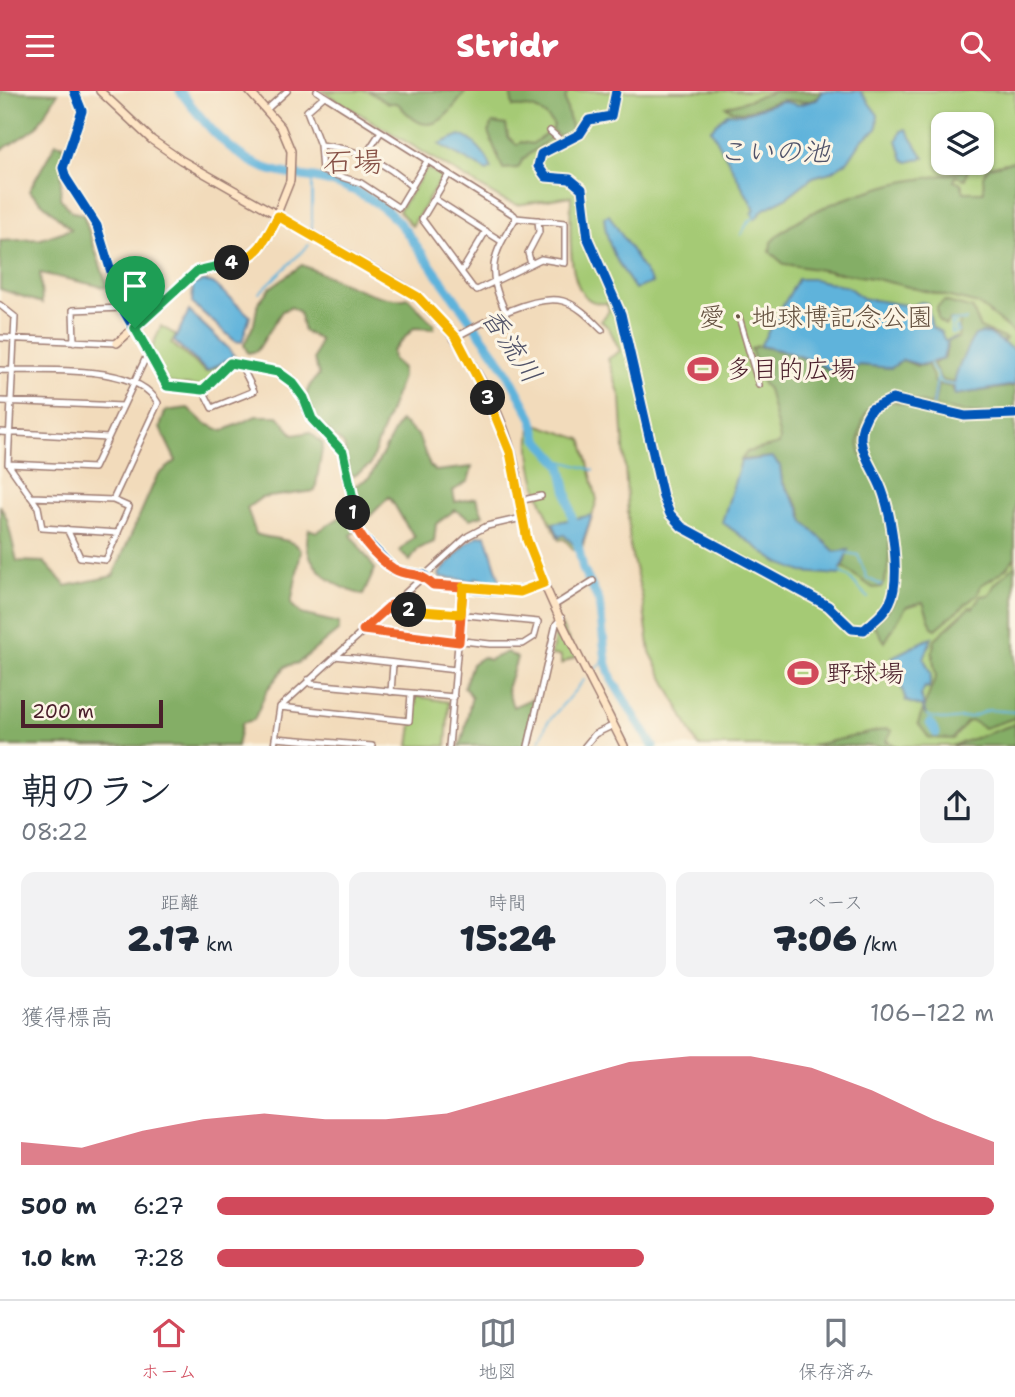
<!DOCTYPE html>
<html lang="ja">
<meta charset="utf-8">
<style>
:root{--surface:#fff;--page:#f2f2f3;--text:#1f2937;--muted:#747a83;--line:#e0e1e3;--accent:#d1495b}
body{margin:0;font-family:"Shantell Sans","Klee One",sans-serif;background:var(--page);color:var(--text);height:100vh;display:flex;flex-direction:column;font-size:26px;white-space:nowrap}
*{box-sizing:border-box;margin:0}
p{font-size:23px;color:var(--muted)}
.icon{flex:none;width:38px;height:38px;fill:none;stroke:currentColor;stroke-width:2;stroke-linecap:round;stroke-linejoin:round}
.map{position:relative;height:655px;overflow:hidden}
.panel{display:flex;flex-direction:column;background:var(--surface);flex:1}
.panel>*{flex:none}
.controls{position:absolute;left:931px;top:21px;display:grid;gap:14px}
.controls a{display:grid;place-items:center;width:63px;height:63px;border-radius:14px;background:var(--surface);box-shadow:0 2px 5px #0004;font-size:35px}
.scale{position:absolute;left:21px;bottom:18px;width:142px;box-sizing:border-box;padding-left:7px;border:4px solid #4a1f2b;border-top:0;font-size:19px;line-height:24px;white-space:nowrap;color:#4a1f2b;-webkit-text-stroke:5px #fcf5e5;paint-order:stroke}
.pin{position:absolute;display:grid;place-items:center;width:60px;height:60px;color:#fff;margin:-72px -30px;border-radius:50% 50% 50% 0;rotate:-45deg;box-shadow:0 0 7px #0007}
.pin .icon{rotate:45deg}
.km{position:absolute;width:35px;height:35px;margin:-18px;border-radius:50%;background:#222;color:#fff;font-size:19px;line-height:35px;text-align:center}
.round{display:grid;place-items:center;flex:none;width:74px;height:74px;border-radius:14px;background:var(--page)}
.head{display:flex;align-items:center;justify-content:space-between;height:119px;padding:0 21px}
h1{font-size:38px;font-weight:800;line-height:52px}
.metrics{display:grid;grid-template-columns:repeat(3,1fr);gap:10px;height:119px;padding:7px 21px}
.metrics div{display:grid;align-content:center;border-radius:14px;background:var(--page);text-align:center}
.metrics b{font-size:35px;font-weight:800}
.metrics small{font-size:19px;font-weight:400}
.metrics p{font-size:19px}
.chart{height:196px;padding:14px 21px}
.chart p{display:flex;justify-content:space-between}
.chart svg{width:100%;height:126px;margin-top:7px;fill:var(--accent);opacity:.7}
ul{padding:0 21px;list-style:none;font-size:23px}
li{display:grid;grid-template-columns:112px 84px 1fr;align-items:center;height:52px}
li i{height:18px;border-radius:9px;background:var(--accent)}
header{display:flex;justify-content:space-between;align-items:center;height:91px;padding:0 21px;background:var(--accent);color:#fff;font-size:32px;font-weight:800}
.dock{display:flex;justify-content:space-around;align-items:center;height:98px;border-top:2px solid var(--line);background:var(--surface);font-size:19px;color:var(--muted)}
.dock a{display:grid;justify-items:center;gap:4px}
.dock .selected{color:var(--accent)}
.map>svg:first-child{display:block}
.green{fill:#a5ca74;stroke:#787450;stroke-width:2;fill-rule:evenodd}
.forest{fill:#84ae66;stroke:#676648;stroke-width:2}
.water{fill:#5fb3db;stroke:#546983;stroke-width:2}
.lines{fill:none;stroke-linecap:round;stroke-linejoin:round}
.stream{stroke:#5fb3db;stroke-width:2}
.river{stroke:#5fb3db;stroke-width:9}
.street-casing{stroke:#9e7d73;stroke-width:8}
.secondary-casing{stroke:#9e7d73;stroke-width:10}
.street{stroke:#fff;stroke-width:5}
.secondary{stroke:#fee5c5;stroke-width:7}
.cycleway-casing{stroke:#fcf5e5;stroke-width:13}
.cycleway{stroke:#0057b8;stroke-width:9}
.split-1-casing{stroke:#fff;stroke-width:14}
.split-2-casing{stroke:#fff;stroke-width:14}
.split-3-casing{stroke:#fff;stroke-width:14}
.split-4-casing{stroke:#fff;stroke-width:14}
.split-5-casing{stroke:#fff;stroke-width:14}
.split-1{stroke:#22a559;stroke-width:9}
.split-2{stroke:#f0652b;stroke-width:9}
.split-3{stroke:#f5b400;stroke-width:9}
.split-4{stroke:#f5b400;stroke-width:9}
.split-5{stroke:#22a559;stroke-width:9}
.labels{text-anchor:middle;stroke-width:6;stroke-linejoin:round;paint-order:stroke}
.park-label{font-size:26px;fill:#655241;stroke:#fcf5e5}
.poi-label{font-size:26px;fill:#4a1f2b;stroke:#fcf5e5;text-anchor:start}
.water-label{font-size:28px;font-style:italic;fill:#515369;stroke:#fcf5e5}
.quarter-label{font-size:30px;fill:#875247;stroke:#fcf5e5}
</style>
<header><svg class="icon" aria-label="menu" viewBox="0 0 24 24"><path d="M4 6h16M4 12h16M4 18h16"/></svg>Stridr<svg class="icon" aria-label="search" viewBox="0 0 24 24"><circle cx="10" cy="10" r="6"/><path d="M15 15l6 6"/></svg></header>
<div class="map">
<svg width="1015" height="655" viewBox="0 0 1015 655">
<rect width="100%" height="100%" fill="#fcf5e5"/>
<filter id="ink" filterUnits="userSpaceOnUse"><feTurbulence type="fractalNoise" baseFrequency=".0143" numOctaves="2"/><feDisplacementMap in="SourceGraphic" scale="14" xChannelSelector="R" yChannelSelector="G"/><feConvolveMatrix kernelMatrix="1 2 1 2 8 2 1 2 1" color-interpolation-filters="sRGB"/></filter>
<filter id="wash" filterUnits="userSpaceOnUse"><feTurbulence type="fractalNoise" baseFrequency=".00686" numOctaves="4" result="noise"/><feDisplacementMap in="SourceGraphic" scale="28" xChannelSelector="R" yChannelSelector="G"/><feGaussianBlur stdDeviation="1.57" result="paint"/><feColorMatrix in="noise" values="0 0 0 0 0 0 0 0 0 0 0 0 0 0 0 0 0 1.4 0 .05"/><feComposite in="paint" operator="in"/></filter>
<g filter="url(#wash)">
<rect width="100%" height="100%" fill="#f2dbbb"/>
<path class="green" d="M 322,0 L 1015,0 L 1015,655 L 698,655 L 650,561 L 642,505 L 630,457 L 621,308 L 608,268 L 620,260 L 609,237 L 601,230 L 609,220 L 607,212 C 562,219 571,132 571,105 L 517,114 L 501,108 ZM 943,33 L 982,33 L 982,72 L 943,72 Z
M 427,77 L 442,86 L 412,135 L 399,120 Z
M 161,235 L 176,244 L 171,252 L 206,281 L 229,269 L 202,296 L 168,292 L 151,259 Z
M 536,333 L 581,348 L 583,351 L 597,409 L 582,457 L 574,459 L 564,448 L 559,449 C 542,415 525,375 531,336 Z
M 561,534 L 577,565 L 561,573 L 561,565 L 551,564 L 557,536 Z
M 416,605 L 449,611 L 446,655 L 409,655 Z"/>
<path class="forest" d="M 0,0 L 58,2 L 36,37 L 0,60 Z
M 368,0 L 466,0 C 452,19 434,48 409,24 C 404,20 402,16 397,12 L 389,12 Z
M 510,0 L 568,0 L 565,9 L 573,44 L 566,48 L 563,43 L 559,45 L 552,39 L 554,35 C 543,18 533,15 513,16 Z
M 822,0 L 816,8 C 800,13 798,9 784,9 C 765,11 744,29 726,16 L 773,1 Z
M 493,32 L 506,34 L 508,46 L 517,54 L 521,51 L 532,53 L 548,42 L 552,46 L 523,68 L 518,77 L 503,78 L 488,41 Z
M 56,52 L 64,54 L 60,107 L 72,121 L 83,123 L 108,197 L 40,182 L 42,212 L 0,198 L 0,150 L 41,148 L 71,138 L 29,100 Z
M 1015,70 L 1015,243 L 978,213 L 872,187 L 784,173 L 770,161 L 771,151 C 801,120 852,104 893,93 C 918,87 944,86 968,78 L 965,88 L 956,85 L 954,90 L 961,92 L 964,101 L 984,101 L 983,85 L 989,76 Z
M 302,174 C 325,183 386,215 408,207 L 434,234 L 434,238 L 414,237 L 392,260 L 393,269 L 402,277 L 402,286 L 370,374 L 354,385 L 349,382 L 344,354 C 324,334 286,313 319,284 L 314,268 L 320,249 L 304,240 L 299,221 L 291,216 L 282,220 L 257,260 L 248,262 L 244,254 L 254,233 L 258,212 L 270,197 Z
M 944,210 L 973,218 L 980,237 L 1006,248 L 1003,251 L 989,243 L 975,244 L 953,292 L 941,289 L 933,273 L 945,266 L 948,249 L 958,247 L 960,230 L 950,229 L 945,234 L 938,229 L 937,216 Z
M 757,255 C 786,260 820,269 843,289 L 854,286 L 855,277 L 859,274 L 891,277 L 903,269 L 917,275 L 928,274 L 936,294 L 932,314 C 904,307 872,296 862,333 C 859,342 857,351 860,360 C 863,371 872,381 877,393 C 889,420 895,470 882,496 L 873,497 L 843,476 L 848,459 L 835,461 L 804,431 L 800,417 L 782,390 L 780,375 L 772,366 L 741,369 L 747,361 L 779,353 L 780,348 L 768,298 L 763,293 L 751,258 Z
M 938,293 L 952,296 L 955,304 L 1015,295 L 1015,321 L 974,323 L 934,315 Z
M 893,310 L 959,326 L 1015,325 L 1015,466 C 1006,480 995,486 981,494 L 978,503 L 936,538 L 932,536 L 923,511 L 906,516 L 885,551 L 873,533 C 883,525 892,517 896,504 C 903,481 891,415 882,393 C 877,381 867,371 864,359 C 858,339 871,312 893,310 Z
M 188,317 L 204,332 L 223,340 L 256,325 L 278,325 L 294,344 L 310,341 L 323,353 L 315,400 L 261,407 L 247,417 L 256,443 C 270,449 294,446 301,460 L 291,513 L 301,523 L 339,532 L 339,539 L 298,572 L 286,575 L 267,599 L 254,629 L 242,632 L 237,655 L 0,655 L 0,414 L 7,428 L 17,470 L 44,471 L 66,495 L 113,485 L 157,385 L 176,370 L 160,337 L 165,320 Z
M 400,330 L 418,344 L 430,375 L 436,380 L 472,376 L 468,390 L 453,400 L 455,411 L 476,407 L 483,424 L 470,428 L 455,419 L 436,433 L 434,451 L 418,458 L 410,470 L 399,460 L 415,445 C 403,434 399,418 389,406 L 351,444 L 375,478 L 363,504 C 334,496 298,473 309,438 L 317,441 L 342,425 L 352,424 L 359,410 L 353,396 L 370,386 Z
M 1015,474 L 1015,627 L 984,637 L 972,630 L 967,631 L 953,648 L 929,647 L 918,632 L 936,585 L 932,562 L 935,548 L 970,516 L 973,517 L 980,505 L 989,504 L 995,493 Z
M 507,561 L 517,567 L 507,598 L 513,616 L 531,608 L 536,611 L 526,655 L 459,655 C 466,646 467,621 472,606 L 464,596 L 472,573 L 483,566 L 489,569 Z
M 1015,633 L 1015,655 L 952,655 Z
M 887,638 L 892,640 L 886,650 L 897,655 L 809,655 Z"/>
<path class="water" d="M 823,0 L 860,0 L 878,24 L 877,38 L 862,49 L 848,70 L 831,81 L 813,86 L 786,107 L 764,118 L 755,128 L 752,122 L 755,119 L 711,38 L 728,22 L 742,23 L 782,10 L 798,14 L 817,9 Z
M 906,38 L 924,67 L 908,71 L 903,68 L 897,49 L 901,40 Z
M 460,44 C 472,47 489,65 491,77 L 487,80 L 439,53 Z
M 609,124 L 652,192 L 635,198 C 619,174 606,155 604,126 Z
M 798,188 L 813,188 L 848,196 L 862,207 L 911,215 L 921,211 L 927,212 L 932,236 L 941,241 L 945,250 L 956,246 L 948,249 L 943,268 L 921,274 L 903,269 L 891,277 L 859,274 L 855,277 L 854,286 L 843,289 C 822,270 787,260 760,255 Z
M 203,190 L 213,192 L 250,225 L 242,251 L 235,250 L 192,212 L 193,194 Z
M 189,220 L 229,258 L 234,265 L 207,280 L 174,250 Z
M 982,242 L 990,243 L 1015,260 L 1015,294 L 955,304 C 949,292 967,256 975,244 Z
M 772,366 L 780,375 L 782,391 L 799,417 L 804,431 L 835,461 L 848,459 L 839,484 L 802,481 L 777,471 L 722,431 L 741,370 Z
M 592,424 L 581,456 L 576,456 L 564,444 L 559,446 L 553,432 Z
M 486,444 L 501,493 L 476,487 L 474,490 L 440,486 L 439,483 L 467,452 L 478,445 Z
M 932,546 L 924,568 L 931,583 L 929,597 L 925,596 L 921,604 L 926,625 L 922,616 L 906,610 L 892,566 Z"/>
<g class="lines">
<path class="stream" d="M 312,87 L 312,139
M 741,144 L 748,131 L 756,125
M 259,202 L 309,154
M 955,238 L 957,236 L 958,241 L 951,242 L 951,230 L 966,229
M 952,241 L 951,235 L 956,232
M 930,273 L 941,292 L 954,294
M 933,315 L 937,289
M 555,368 L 593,379
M 847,462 L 858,464 L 867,487 L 881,494
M 839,481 L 849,486 L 868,507
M 595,578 L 606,570
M 927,625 L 945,629 L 971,626 L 989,619 L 1015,621
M 538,655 L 547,632 L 584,589"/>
<path class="river" d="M 180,0 C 202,29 228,62 262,76 C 279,83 296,84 314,87 C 350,94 382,109 405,139 L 505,277 L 532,327 L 538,348 L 561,374 L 583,478 L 599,510 L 606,570 L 612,589 L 653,655
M 930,632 L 936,642"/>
</g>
</g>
<g filter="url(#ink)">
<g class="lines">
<g class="street-casing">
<path id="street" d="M 74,0 L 82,20 L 63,77 L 66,87 L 97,135 L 122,217 L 167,295 L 203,299 L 231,272 L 278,281 L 293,292 L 304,308 L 311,328 L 343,361 L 353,408 L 354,437 L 395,479 L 424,484 L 434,494 C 470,497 511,508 544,492
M 317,0 L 514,124 L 516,127 C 491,166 486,179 506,222
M 323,6 L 307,20 L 320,54 L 322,80 L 361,92 L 399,117 L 427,70
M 266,19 L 287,0
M 550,40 L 558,47
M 320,54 C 355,57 387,72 412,96
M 365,65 L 380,42
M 449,83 L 422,128 L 473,197 L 477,199 L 541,168 L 565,172 L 565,132 L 516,127
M 435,108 L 501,150
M 531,173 L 528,162 L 539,141 L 538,129
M 462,180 L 486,140
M 0,214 L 15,226 L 8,373 L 38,416 L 42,437 L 118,442
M 739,226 L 759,294
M 456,246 C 480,233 535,202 563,210 C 578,214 591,228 602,239
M 0,247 L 117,252
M 74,251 L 73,219 L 122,217
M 0,279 C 42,281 136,271 158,312 L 113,409 L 31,406
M 203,299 L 212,317 L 254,300 L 241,274
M 0,310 L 123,315
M 0,341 L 108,347
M 8,373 L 94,377 L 148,262
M 519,410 L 541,405
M 67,438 L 80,466 L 106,469 L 129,416 L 113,409
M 555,514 L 593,490
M 363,539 L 490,553 L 523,553 L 534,546 L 538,531 L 394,517 L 391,514
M 335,565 L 456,579
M 308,589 L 312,593 L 454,606
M 391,601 L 393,573
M 280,616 L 409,630 L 411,603
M 275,647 L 372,655
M 274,655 L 280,616 L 468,445 L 487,435 L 522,427
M 449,655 L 463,497
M 528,655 L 556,533 L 562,527
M 585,655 L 595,643 L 614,634"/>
</g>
<g class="secondary-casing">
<path id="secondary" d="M 100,0 L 152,49 L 181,69 L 401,194 C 455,232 504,316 516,380 C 521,408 521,436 532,463 C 557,529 593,592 624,655
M 117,252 L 197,180 L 246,168 L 266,150 L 290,90 L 291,60 L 281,36 L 249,0"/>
</g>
<use href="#street" class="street"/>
<use href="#secondary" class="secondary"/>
<g class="cycleway-casing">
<path id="cycleway" d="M 74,0 L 82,20 L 63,77 L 66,87 L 97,135 L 122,217 L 167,295 L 203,299 L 231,272 L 278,281 L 293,292 L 304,308 L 311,328 L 343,361 L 353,408 L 354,437 L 395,479 L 424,484 L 434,494 C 470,497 511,508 544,492
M 616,0 L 611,25 L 589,29 L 580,43 L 541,63 L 538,75 L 546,86 L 570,88 L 582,98 L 588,148 L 621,223 L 663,406 L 670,423 L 682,436 L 828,515 L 852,538 L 864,539 C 873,530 885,523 890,511 C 902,488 891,423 882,399 C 870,368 848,352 871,318 L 892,308 L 965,325 L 1015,323"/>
</g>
<use href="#cycleway" class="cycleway"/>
</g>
</g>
<g class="lines" filter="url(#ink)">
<g class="split-1-casing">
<path id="split-1" d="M 135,237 L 167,295 L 203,299 L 230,272 L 278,281 L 293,292 L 304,307 L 312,328 L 343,361 L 353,408 L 353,422"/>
</g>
<g class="split-2-casing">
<path id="split-2" d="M 353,422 C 352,441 378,468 394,478 C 410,487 416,478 433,494 L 463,496 L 459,551 L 363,539 L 391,514 L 409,519"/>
</g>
<g class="split-3-casing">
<path id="split-3" d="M 409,519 L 461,523 L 463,496 L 520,501 L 544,492 L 527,449 L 510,361 L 488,307"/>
</g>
<g class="split-4-casing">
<path id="split-4" d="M 232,172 C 259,167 267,146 278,125 L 418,206 L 456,246 L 488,307"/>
</g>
<g class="split-5-casing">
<path id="split-5" d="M 135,237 L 197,180 L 232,172"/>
</g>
<use href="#split-1" class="split-1"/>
<use href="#split-2" class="split-2"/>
<use href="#split-3" class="split-3"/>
<use href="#split-4" class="split-4"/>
<use href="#split-5" class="split-5"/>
</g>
<defs>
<g id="stadium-bare" transform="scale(2.415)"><path d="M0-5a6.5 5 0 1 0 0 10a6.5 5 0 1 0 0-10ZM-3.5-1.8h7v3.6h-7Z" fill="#d1495b" stroke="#fcf5e5" stroke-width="2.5" paint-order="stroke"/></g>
</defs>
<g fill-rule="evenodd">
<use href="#stadium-bare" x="703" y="278"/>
<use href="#stadium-bare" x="803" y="582"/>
</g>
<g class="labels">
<g class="park-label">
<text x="816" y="235">愛・地球博記念公園</text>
</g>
<g class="poi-label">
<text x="726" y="287">多目的広場</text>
<text x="826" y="591">野球場</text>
</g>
<g class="water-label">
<text x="774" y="70">こいの池</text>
<text transform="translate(512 254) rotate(56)" y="10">香流川</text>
</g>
<g class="quarter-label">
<text x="353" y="81">石場</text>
</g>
</g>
</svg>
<div class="controls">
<a><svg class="icon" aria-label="layers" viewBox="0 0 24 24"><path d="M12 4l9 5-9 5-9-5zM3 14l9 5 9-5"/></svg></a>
</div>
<div class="scale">200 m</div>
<div class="pin" style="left:135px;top:237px;background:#1e9e55"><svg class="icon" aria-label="arrive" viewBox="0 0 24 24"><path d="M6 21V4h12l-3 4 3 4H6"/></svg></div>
<b class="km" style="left:353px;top:422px">1</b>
<b class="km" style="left:409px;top:519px">2</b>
<b class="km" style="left:488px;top:307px">3</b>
<b class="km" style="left:232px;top:172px">4</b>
</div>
<section class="panel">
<div class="head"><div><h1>朝のラン</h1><p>08:22</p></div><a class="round"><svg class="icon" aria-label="share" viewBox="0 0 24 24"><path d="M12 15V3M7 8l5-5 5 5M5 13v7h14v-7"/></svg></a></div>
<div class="metrics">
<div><p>距離</p><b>2.17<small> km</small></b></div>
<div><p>時間</p><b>15:24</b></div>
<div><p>ペース</p><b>7:06<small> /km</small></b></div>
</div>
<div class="chart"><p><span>獲得標高</span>106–122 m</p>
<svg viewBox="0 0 160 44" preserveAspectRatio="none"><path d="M0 44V36L10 38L20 32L30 28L40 26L50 28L60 28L70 26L80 20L90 14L100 8L110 6L120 6L130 10L140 18L150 28L160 36V44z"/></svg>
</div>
<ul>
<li><b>500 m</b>6:27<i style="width:100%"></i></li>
<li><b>1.0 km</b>7:28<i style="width:55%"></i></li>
</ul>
</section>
<nav class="dock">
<a class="selected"><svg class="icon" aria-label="home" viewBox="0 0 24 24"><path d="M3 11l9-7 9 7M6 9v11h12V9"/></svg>ホーム</a>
<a><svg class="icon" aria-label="map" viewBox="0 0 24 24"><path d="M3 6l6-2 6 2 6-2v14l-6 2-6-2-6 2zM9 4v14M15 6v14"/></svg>地図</a>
<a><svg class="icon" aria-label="saved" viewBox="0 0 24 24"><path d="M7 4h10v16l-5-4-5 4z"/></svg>保存済み</a>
</nav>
